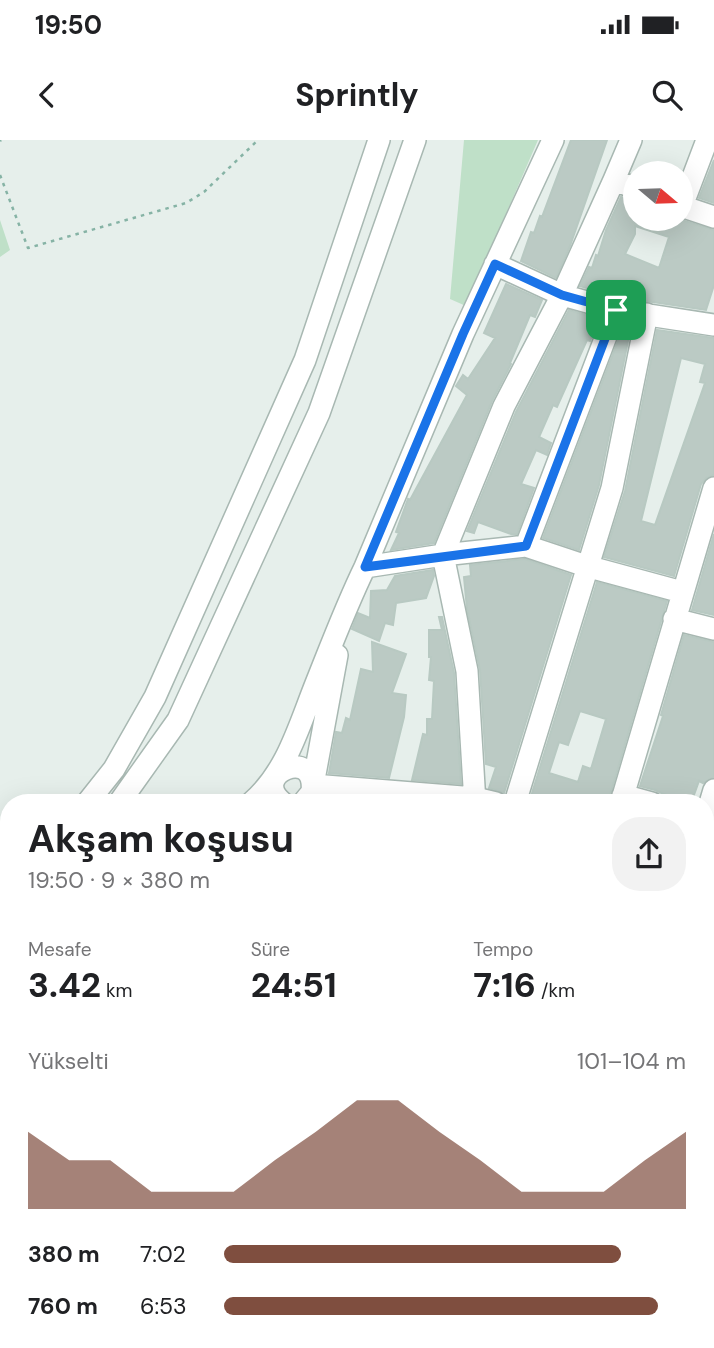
<!DOCTYPE html>
<html lang="tr">
<meta charset="utf-8">
<style>
:root{--surface:#fff;--page:#f2f2f2;--text:#202124;--muted:#757577;--accent:#7f4e3f}
body{margin:0;font-family:"DM Sans",sans-serif;background:var(--page);color:var(--text);height:100vh;display:flex;flex-direction:column;font-size:26px;white-space:nowrap}
*{box-sizing:border-box;margin:0}
p{font-size:23px;color:var(--muted)}
.icon{flex:none;width:38px;height:38px;fill:none;stroke:currentColor;stroke-width:2;stroke-linecap:round;stroke-linejoin:round}
.map{position:relative;flex:1;overflow:hidden}
.sheet{position:absolute;left:0px;top:654px;width:714px;height:555px;display:flex;flex-direction:column;background:var(--surface);border-radius:28px 28px 0 0;box-shadow:0 7px 28px #0002}
.sheet>*{flex:none}
.needle{width:46px;rotate:109deg}
.fabs{position:absolute;left:623px;top:21px;display:grid;gap:14px}
.fabs a{display:grid;place-items:center;width:70px;height:70px;border-radius:50%;background:var(--surface);box-shadow:0 7px 28px #0002;font-size:35px}
.pin{position:absolute;display:grid;place-items:center;width:60px;height:60px;color:#fff;margin:-30px;border-radius:14px;box-shadow:0 4px 10px #0006}
.round{display:grid;place-items:center;flex:none;width:74px;height:74px;border-radius:28px;background:var(--page)}
.overview{display:flex;align-items:center;justify-content:space-between;height:119px;padding:0 28px}
h1{font-size:38px;font-weight:700;line-height:52px}
.metrics{display:grid;grid-template-columns:repeat(3,1fr);gap:10px;height:119px;padding:7px 28px}
.metrics div{display:grid;align-content:center}
.metrics b{font-size:35px;font-weight:700}
.metrics small{font-size:19px;font-weight:400}
.metrics p{font-size:19px}
.chart{height:196px;padding:14px 28px}
.chart p{display:flex;justify-content:space-between}
.chart svg{width:100%;height:126px;margin-top:7px;fill:var(--accent);opacity:.7}
ul{padding:0 28px;list-style:none;font-size:23px}
li{display:grid;grid-template-columns:112px 84px 1fr;align-items:center;height:52px}
li i{height:18px;border-radius:9px;background:var(--accent)}
.status{display:flex;justify-content:space-between;align-items:center;height:49px;padding:0 35px;background:var(--surface);direction:ltr}
.status svg{height:19px;fill:currentColor}
header{display:flex;justify-content:space-between;align-items:center;height:91px;padding:0 28px;background:var(--surface);font-size:32px;font-weight:700}
.map>svg:first-child{display:block}
.green{fill:#bfe0c8}
.building{fill:#bbcac4;stroke:#b8c9c2;stroke-width:2;fill-rule:evenodd}
.lines{fill:none;stroke-linecap:round;stroke-linejoin:round}
.minor-casing{stroke:#a8b8b2;stroke-width:24}
.path{stroke:#86b3a5;stroke-width:2.5;stroke-dasharray:3.5 5;stroke-linecap:butt}
.minor{stroke:#fff;stroke-width:21}
.route-casing{stroke:#fff;stroke-width:14}
.route{stroke:#1a73e8;stroke-width:9}
</style>
<div class="status"><b>19:50</b><svg viewBox="0 0 49 12"><path d="M0 12V9h3v3zM5 12V6h3v6zM10 12V3h3v9zM15 12V0h3v12zM26 1h20v11H26zM47 4h2v5h-2z"/></svg></div>
<header><svg class="icon" aria-label="back" viewBox="0 0 24 24"><path d="M15 5l-7 7 7 7"/></svg>Sprintly<svg class="icon" aria-label="search" viewBox="0 0 24 24"><circle cx="10" cy="10" r="6"/><path d="M15 15l6 6"/></svg></header>
<div class="map">
<svg width="714" height="1208" viewBox="0 0 714 1208">
<rect width="100%" height="100%" fill="#e6efeb"/>
<path class="green" d="M 464,0 L 538,0 L 466,166 L 450,159 Z
M 0,80 L 10,110 L 0,117 Z
M 705,780 L 714,782 L 714,1208 L 563,1208 L 564,1201 L 705,1200 Z"/>
<path class="building" d="M 571,0 L 607,0 L 570,106 L 556,138 L 521,121 L 531,92 L 534,93 L 540,76 L 542,77 Z
M 714,20 L 714,63 L 699,58 Z
M 621,57 L 635,61 L 635,79 L 678,79 L 714,90 L 714,145 L 706,170 L 619,157 L 580,146 L 589,127 L 592,128 L 596,115 L 598,116 L 606,90 ZM 635,86 L 669,97 L 659,128 L 625,114 L 635,94 Z
M 506,144 L 542,160 L 535,177 L 530,175 L 510,223 L 511,224 L 492,261 L 434,403 L 391,410 L 399,393 L 396,392 L 408,359 L 410,360 L 467,255 L 456,246 L 463,235 L 468,239 L 495,198 L 484,193 Z
M 569,170 L 599,179 L 590,201 L 587,200 L 557,267 L 553,265 L 539,297 L 551,303 L 547,315 L 536,310 L 521,344 L 534,348 L 517,394 L 511,394 L 478,382 L 474,393 L 467,391 L 516,272 Z
M 624,185 L 631,186 L 599,345 L 579,410 L 543,398 Z
M 657,190 L 714,198 L 714,335 L 706,338 L 701,344 L 674,436 L 604,417 L 625,351 ZM 681,218 L 705,224 L 700,242 L 705,243 L 655,385 L 641,381 Z
M 714,394 L 714,475 L 692,470 Z
M 525,419 L 571,435 L 504,653 L 489,648 L 496,627 L 486,624 L 480,530 L 467,469 L 464,437 L 471,436 L 470,425 Z
M 433,430 L 434,436 L 426,458 L 396,463 L 393,485 L 385,483 L 379,501 L 352,489 L 358,473 L 370,478 L 371,451 L 387,450 L 395,436 Z
M 597,442 L 667,461 L 608,662 L 529,663 ZM 580,571 L 606,579 L 591,629 L 583,626 L 578,642 L 549,633 L 559,602 L 568,605 Z
M 439,477 L 442,477 L 454,533 L 461,644 L 412,640 L 423,594 L 427,595 L 427,579 L 432,579 L 434,541 L 429,540 L 431,517 L 429,517 L 429,490 L 442,490 Z
M 684,495 L 714,502 L 714,637 L 703,643 L 699,641 L 691,663 L 683,663 L 655,650 L 640,646 L 663,576 L 661,575 Z
M 372,502 L 406,514 L 392,553 L 406,555 L 404,577 L 389,638 L 329,633 L 336,592 L 342,593 L 346,578 L 350,580 L 361,529 L 373,532 Z"/>
<g class="lines">
<g class="minor-casing">
<path id="minor" d="M 614,40 L 631,0
M 635,48 L 614,40 L 562,155 L 616,170 L 714,185
M 681,66 L 714,77
M 682,66 L 707,0
M 526,406 L 586,426 L 682,452
M 365,427 L 443,415 L 504,266 L 562,155 L 495,124
M 674,479 L 714,489
M 337,515 L 313,645 L 475,658 L 496,663
M 623,655 L 652,663
M 87,663 L 114,629 L 155,557 L 305,220 L 379,0
M 119,663 L 178,580 L 319,273 L 415,0
M 251,663 C 286,633 298,589 315,546 C 331,506 346,466 365,427 L 463,194 L 553,0
M 283,663 C 247,635 317,604 312,652 L 303,663
M 475,663 L 467,531 L 443,415 L 526,406 L 616,170
M 515,663 L 612,348 L 647,174
M 621,663 L 714,348
M 705,680 L 714,650
M 0,721 L 9,717
M 0,749 L 9,744
M 705,778 L 714,780
M 0,799 L 9,795
M 0,1183 L 9,1180
M 65,1200 L 85,1208
M 429,1200 L 434,1208
M 556,1208 L 557,1200"/>
</g>
<path class="path" d="M 0,1 L 1,0
M 0,35 L 28,108 L 186,63 L 204,52 L 258,0"/>
<use href="#minor" class="minor"/>
</g>
<g class="lines">
<g class="route-casing">
<path id="route" d="M 495,124 L 562,155 L 616,170 L 526,406 L 365,427 L 463,194 Z"/>
</g>
<use href="#route" class="route"/>
</g>
</svg>
<div class="fabs">
<a><svg class="needle" viewBox="-14 -14 28 28"><path d="M0-13l5 13h-10z" fill="#e53935"/><path d="M0 13l5-13h-10z" fill="#757577"/></svg></a>
</div>
<div class="pin" style="left:616px;top:170px;background:#1e9e55"><svg class="icon" aria-label="arrive" viewBox="0 0 24 24"><path d="M6 21V4h12l-3 4 3 4H6"/></svg></div>
<section class="sheet">
<div class="overview"><div><h1>Akşam koşusu</h1><p>19:50 · 9 × 380 m</p></div><a class="round"><svg class="icon" aria-label="share" viewBox="0 0 24 24"><path d="M12 15V3M7 8l5-5 5 5M5 13v7h14v-7"/></svg></a></div>
<div class="metrics">
<div><p>Mesafe</p><b>3.42<small> km</small></b></div>
<div><p>Süre</p><b>24:51</b></div>
<div><p>Tempo</p><b>7:16<small> /km</small></b></div>
</div>
<div class="chart"><p><span>Yükselti</span>101–104 m</p>
<svg viewBox="0 0 160 44" preserveAspectRatio="none"><path d="M0 44V17L10 27L20 27L30 38L40 38L50 38L60 27L70 17L80 6L90 6L100 17L110 27L120 38L130 38L140 38L150 27L160 17V44z"/></svg>
</div>
<ul>
<li><b>380 m</b>7:02<i style="width:86%"></i></li>
<li><b>760 m</b>6:53<i style="width:94%"></i></li>
</ul>
</section>
</div>
